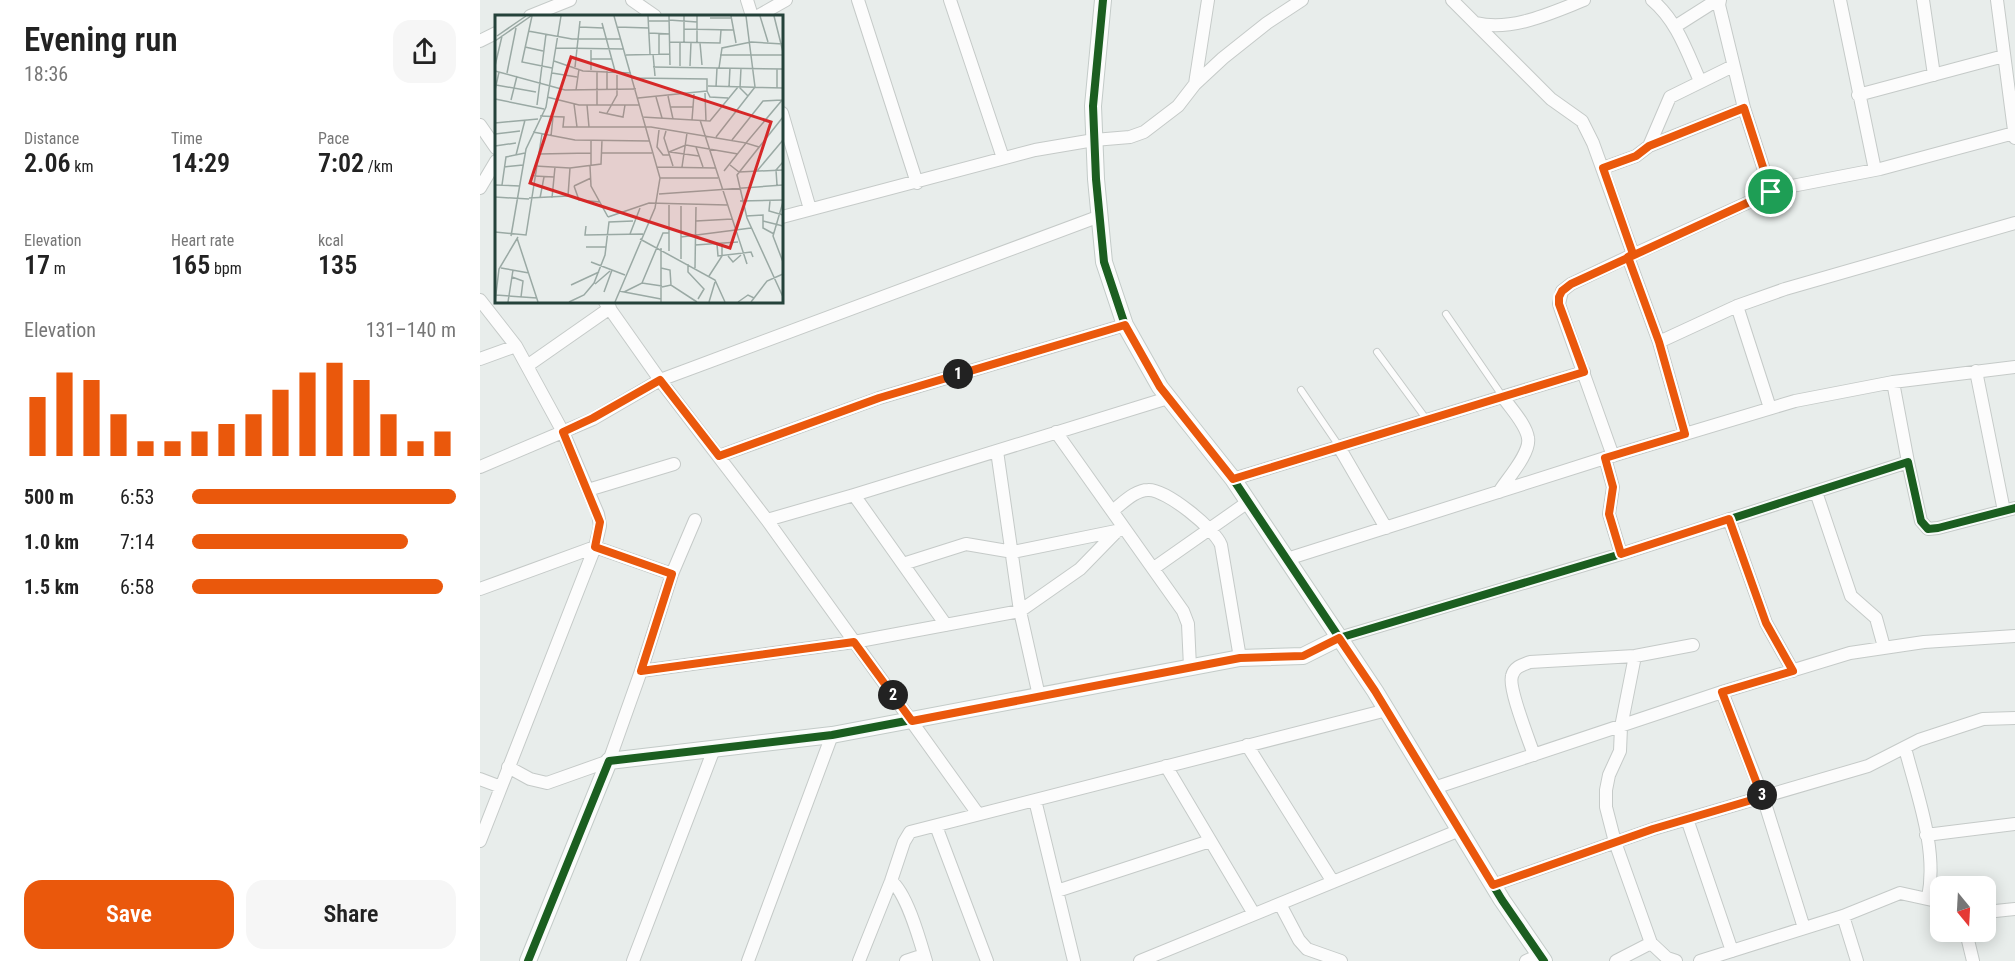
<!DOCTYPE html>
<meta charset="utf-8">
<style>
:root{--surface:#fff;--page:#f6f6f6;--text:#222;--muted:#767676;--accent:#ea580c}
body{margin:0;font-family:"Roboto Condensed",sans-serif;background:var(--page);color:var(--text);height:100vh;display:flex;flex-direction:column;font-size:22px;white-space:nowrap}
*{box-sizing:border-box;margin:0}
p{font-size:20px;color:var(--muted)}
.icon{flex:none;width:33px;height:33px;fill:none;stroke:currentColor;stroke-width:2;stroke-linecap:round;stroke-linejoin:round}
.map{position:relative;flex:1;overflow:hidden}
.drawer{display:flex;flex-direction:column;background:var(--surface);width:480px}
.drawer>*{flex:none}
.needle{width:39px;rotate:162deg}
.buttons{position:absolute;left:1450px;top:876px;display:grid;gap:12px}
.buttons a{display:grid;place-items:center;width:66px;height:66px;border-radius:12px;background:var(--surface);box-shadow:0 3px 15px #0003;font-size:30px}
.pin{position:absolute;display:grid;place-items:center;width:51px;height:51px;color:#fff;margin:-26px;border:3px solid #fff;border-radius:50%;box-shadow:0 2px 6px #0007}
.km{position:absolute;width:30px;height:30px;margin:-15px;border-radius:50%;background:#222;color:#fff;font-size:16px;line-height:30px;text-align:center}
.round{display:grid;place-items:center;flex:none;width:63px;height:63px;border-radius:18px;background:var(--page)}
.headline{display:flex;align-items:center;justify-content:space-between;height:102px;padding:0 24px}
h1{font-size:33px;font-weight:600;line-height:45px}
.figures{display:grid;grid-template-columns:repeat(3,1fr);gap:9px;height:102px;padding:6px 24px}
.figures div{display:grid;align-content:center}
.figures b{font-size:26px;font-weight:600}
.figures small{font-size:16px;font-weight:400}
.figures p{font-size:16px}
.chart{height:168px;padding:12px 24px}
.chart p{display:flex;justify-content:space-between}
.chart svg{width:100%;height:108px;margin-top:6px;stroke:var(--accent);stroke-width:6}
.primary-button{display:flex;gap:12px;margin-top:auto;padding:12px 24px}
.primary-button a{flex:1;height:69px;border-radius:18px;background:var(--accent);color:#fff;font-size:24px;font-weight:600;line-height:69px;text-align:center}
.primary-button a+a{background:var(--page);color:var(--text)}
ul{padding:0 24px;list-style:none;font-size:20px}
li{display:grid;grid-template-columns:96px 72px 1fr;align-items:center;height:45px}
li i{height:15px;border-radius:8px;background:var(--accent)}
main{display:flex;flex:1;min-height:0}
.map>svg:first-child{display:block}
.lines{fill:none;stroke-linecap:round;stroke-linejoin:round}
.lane-casing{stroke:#c5cac8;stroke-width:8}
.street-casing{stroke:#c5cac8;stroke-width:14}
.secondary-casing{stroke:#c3cbc8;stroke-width:18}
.lane{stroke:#fcfcfc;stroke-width:6}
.street{stroke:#fcfcfc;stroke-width:12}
.secondary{stroke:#fcfcfc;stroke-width:16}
.cycleway-casing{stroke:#f7fbf9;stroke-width:11}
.cycleway{stroke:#1b5e20;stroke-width:8}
.route-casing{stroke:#fff;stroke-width:12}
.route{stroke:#ea580c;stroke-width:8}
.inset-road{fill:none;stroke:#9aa9a4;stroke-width:1.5}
.view{fill:#d62828;fill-opacity:0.15;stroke:#d62828;stroke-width:3}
.inset-edge{fill:none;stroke:#24423a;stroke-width:3}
</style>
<main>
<section class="drawer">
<div class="headline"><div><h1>Evening run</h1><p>18:36</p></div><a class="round"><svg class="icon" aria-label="share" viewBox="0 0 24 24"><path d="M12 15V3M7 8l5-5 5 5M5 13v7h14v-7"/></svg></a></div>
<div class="figures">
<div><p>Distance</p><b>2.06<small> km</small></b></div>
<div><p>Time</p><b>14:29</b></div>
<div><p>Pace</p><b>7:02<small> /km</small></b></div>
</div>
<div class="figures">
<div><p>Elevation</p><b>17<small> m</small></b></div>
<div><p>Heart rate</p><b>165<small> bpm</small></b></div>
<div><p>kcal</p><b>135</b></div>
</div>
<div class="chart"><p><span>Elevation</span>131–140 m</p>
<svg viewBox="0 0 160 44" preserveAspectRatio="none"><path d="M5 44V20M15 44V10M25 44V13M35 44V27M45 44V38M55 44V38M65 44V34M75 44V31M85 44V27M95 44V17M105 44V10M115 44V6M125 44V13M135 44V27M145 44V38M155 44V34"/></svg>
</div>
<ul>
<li><b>500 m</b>6:53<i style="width:100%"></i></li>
<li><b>1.0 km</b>7:14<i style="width:82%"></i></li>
<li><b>1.5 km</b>6:58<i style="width:95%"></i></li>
</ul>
<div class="primary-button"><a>Save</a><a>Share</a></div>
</section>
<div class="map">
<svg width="1535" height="961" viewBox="0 0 1535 961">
<rect width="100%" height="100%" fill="#e8edeb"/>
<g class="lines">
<g class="lane-casing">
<path id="lane" d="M 966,314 L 1023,397
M 897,352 L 947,420
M 821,390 L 859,446"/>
</g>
<g class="street-casing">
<path id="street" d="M 152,0 L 175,16
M 267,0 L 272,16
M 378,0 L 437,183
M 470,0 L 523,158
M 972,0 L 1071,99 L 1102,121 L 1113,143 L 1153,254
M 1172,0 C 1197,21 1207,52 1220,81
M 1240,0 L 1239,5 L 1264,108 L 1291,192
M 1360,0 L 1395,170
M 1443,0 L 1454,75
M 1517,0 L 1535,138
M 50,16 L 90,0
M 278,16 L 306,0
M 996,23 C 1031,32 1071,13 1104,0
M 1196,26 L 1237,0
M 0,41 L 16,33
M 715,84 L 728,0
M 1378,95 L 1524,56
M 302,113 L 330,209
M 0,125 L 16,148
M 1169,146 L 1264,108
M 1123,168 L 1156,156 L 1169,146 L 1190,97 L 1253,66
M 0,188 L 16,161
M 302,217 L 555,150 L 614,140 L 650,137 L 664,132 L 698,106 L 715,84 L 743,58 L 787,23 L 822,0
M 1148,257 L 1179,342 L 1205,434
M 0,300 L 36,346 L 83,432 L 118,514 L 120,526 L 115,547 L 0,841
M 125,302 L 180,380 L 287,520 L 498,814
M 1257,306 L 1290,408
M 1179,342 L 1257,306 L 1305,289 L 1535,223
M 0,359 L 36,346
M 47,366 L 130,308
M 1496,371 L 1524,511
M 1413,382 L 1428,462
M 576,432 L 703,611 L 708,624 L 710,667
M 859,447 L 906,528
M 517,451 L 540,611 L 559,696
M 239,456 L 399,398 L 645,325
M 1133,456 L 1082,313 L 1079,304 L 1082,291 L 1091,284 L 1148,257 L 1291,192 L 1312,186 L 1400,169 L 1534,133
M 1125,458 L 1133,487 L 1129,514 L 1141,554
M 0,467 L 113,419 L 180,380 L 620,216
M 753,479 L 1104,372
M 108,490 L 194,464
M 1019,492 C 1027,479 1051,453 1048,438 C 1046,424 1031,409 1023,397
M 1336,492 L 1371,596 L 1396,618 L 1404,647
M 374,495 L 466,625
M 632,511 C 643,503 655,490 668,490 C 686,489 735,529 741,545 L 760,658
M 1249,519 L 1286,623 L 1313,671
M 287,520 L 374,495 L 688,398
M 807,559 L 1125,458 L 1315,401 L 1413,382 L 1535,367
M 423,564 L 486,544 L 533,552 L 641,530
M 674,568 L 768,502
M 0,589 L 115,547 L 192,574
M 859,638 L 1141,554 L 1428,462 L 1441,521 L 1448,529 L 1458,528 L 1535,508
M 1155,656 L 1141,727 L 1140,751 L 1129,775 L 1126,790 L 1126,807 L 1135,842 L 1171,943 L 1187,958 L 1196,961
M 161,671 L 374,642 L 540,611 L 600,569 L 638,530
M 1242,692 L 1283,797 L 1324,928
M 767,745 L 853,882
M 1425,748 C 1437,795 1458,849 1448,898
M 1054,755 C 1049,740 1028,688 1032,676 C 1034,667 1042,665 1050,662 L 1155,656 L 1213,645
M 686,766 L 774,914
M 28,767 L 50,779 L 67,783 L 129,761 L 161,671 L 192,574 L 215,520
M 0,779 L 21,787
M 954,788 L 1242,692 L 1370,653 L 1444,642 L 1535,636
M 555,800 L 594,961
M 1207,819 L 1252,951
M 456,826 L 507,961
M 1446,835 L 1535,824
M 411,881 C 427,893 440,941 446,961
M 1013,885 L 1173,829 L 1388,766 L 1439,740 L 1503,719 L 1535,718
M 577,891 L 730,841
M 800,904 L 819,940 L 827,949 L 861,961
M 1506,912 L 1535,909
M 1363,916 L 1377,961
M 1486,932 L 1493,961
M 153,961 L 234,749
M 268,961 L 352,735
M 379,961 L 411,881 L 424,842 L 430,832 L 907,710
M 426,961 L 444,955
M 660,961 L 980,830
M 1046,961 L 1060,955
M 1136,961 L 1171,943
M 1220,961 L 1363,916 L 1420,893 L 1461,902"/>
</g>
<g class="secondary-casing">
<path id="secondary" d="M 623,0 L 613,106 L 616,179 L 624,262 L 645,325 L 680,387 L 753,479 L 895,691 L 1022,900 L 1064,961
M 48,961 L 129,761 L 352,735 L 760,658 L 823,656 L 859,638"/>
</g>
<use href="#lane" class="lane"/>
<use href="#street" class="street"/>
<use href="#secondary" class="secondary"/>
<g class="cycleway-casing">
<path id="cycleway" d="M 623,0 L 613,106 L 616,179 L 624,262 L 645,325 L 680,387 L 753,479 L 895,691 L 1022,900 L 1064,961
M 48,961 L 129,761 L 352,735 L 760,658 L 823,656 L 859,638 L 1141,554 L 1428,462 L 1441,521 L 1448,529 L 1458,528 L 1535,508"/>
</g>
<use href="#cycleway" class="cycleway"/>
</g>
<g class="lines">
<g class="route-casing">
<path id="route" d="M 1291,192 L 1091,284 L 1082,291 L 1079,297 L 1079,304 L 1104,372 L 753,479 L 680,387 L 645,325 L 399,398 L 239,456 L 180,380 L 113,418 L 83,432 L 120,522 L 115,547 L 192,574 L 161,671 L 374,642 L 432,721 L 760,658 L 823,656 L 859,638 L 895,691 L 1013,885 L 1173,829 L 1282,797 L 1242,692 L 1313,671 L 1286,623 L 1249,519 L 1141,554 L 1129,514 L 1133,487 L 1125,458 L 1205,434 L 1179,342 L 1148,257 L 1153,254 L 1123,168 L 1156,156 L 1169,146 L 1264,108 L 1291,192"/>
</g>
<use href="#route" class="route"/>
</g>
<g transform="translate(15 15)">
<rect width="288" height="288" fill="#e8edeb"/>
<path class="inset-road" d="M 37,1 L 27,47 L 57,53M 119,1 L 165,163 L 160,193 L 120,287M 153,1 L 155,39M 174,1 L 175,50M 189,1 L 189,27M 236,1 L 241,28M 265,1 L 273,27M 279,1 L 288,37M 215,3 L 236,3M 174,5 L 202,7M 154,6 L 174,6M 107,8 L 120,56M 85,12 L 108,13M 122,12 L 154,13M 189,14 L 238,15M 33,16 L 77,24 L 126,24M 154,18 L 175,19M 164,18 L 164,39M 2,21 L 31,1M 0,26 L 36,1M 175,27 L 225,28 L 226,15M 202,27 L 202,1M 205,28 L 207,50M 30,32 L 48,36M 61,33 L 129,34M 158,39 L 160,61M 131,40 L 175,39M 225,40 L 288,40M 96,44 L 117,44M 59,46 L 88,56 L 136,58M 0,51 L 7,21M 185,51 L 185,27M 195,51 L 196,27M 80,52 L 85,6M 158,52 L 288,54M 224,53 L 227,33 L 256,27 L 288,29M 246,53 L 245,73 L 253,81M 282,54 L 282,73M 96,55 L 96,35M 0,56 L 70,75 L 141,74M 102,56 L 102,90M 112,56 L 112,75M 12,58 L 21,13M 57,58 L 82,62M 137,63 L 212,64 L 212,76M 1,70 L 41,77M 213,71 L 288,73M 221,72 L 222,53M 234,72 L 235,53M 0,75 L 4,57M 81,75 L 84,54M 212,76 L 215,82 L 233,83M 210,78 L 211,106M 173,81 L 178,104M 52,82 L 84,90 L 144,90M 161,82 L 167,103M 143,83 L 212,76M 0,84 L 49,94M 16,85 L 22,61M 79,89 L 82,112M 42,90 L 51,19M 92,90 L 94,112M 176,92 L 198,92M 104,97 L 128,102 L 130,90M 112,98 L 122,80 L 122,60M 45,101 L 69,102 L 68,112 L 156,112 L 251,128 L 288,84M 147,102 L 215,106 L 243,72M 288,102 L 242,160 L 252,203 L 288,282M 197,105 L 199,79M 205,105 L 252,249M 0,108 L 43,104M 164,115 L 162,132 L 168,140 L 174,140M 171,116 L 169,123 L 178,151M 38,117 L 80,125 L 154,126M 0,119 L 25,116M 56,121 L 58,102M 221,122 L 260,72 L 251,1M 96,125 L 96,150M 237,125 L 268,86 L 287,85M 0,131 L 21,128M 201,132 L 208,152M 174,137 L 191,130 L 243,139M 175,137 L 204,141M 107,138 L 157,138M 43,139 L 96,138M 21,140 L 30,105M 235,150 L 244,157 L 288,155M 40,151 L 75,153 L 106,149 L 107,125M 95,151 L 96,171 L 113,202M 9,152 L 28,150M 162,152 L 220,153M 187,152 L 192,118M 229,156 L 251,128 L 264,132M 262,156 L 288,125M 39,161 L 59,162M 165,163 L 223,163M 0,170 L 25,171M 7,170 L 11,142 L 30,138M 282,170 L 281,155 L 288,147M 79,171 L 84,185 L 105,187M 79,171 L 96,163M 164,179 L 288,170M 0,182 L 34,184M 34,183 L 73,181 L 75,153M 45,183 L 49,162M 57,183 L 60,152M 245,186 L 288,185M 275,186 L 274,196 L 288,200M 288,187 L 278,221 L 288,247M 186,191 L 186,244M 251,201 L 268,200 L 268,213 L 279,219M 113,202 L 154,188 L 232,190M 201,206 L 237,204M 268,206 L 288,211M 91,211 L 90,220 L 148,219M 0,217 L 31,220 L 47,119M 135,219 L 145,193M 16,221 L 31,134 L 51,92 L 66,1M 186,222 L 256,213M 22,223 L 43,287M 145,224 L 220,265 L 230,287M 222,229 L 223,241 L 256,237 L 258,242M 200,230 L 243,227M 91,232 L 111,232M 174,236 L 174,190M 233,241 L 238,247 L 246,240M 96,247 L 130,260M 193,249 L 193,257 L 209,274 L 203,284M 6,253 L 34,258M 166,253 L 175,255 L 176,270M 200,253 L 201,192M 214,261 L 227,241 L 227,229M 17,262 L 28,266 L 26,282M 147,268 L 168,218 L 174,218M 100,269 L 115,256M 76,270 L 104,257M 167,272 L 176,270 L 202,287M 124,276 L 166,284M 109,277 L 117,255M 129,277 L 147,268 L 167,271M 1,280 L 42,283M 0,287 L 4,254 L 23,222M 13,287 L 18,255M 74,287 L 89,280 L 99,268 L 110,240 L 114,207 L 138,206M 166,287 L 166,233M 214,287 L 220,267M 243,287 L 253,280 L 259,283M 256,287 L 272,266 L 288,259"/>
<path class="view" d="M 76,42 L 276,107 L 235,233 L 35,168 Z"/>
<rect width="288" height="288" class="inset-edge"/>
</g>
</svg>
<div class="buttons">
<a><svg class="needle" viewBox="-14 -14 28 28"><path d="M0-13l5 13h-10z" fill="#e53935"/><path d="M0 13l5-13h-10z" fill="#767676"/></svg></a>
</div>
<div class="pin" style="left:1291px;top:192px;background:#1e9e55"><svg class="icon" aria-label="arrive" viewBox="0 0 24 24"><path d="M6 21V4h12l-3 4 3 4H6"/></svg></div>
<b class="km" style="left:478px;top:374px">1</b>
<b class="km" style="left:413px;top:695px">2</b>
<b class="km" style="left:1282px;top:795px">3</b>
</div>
</main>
